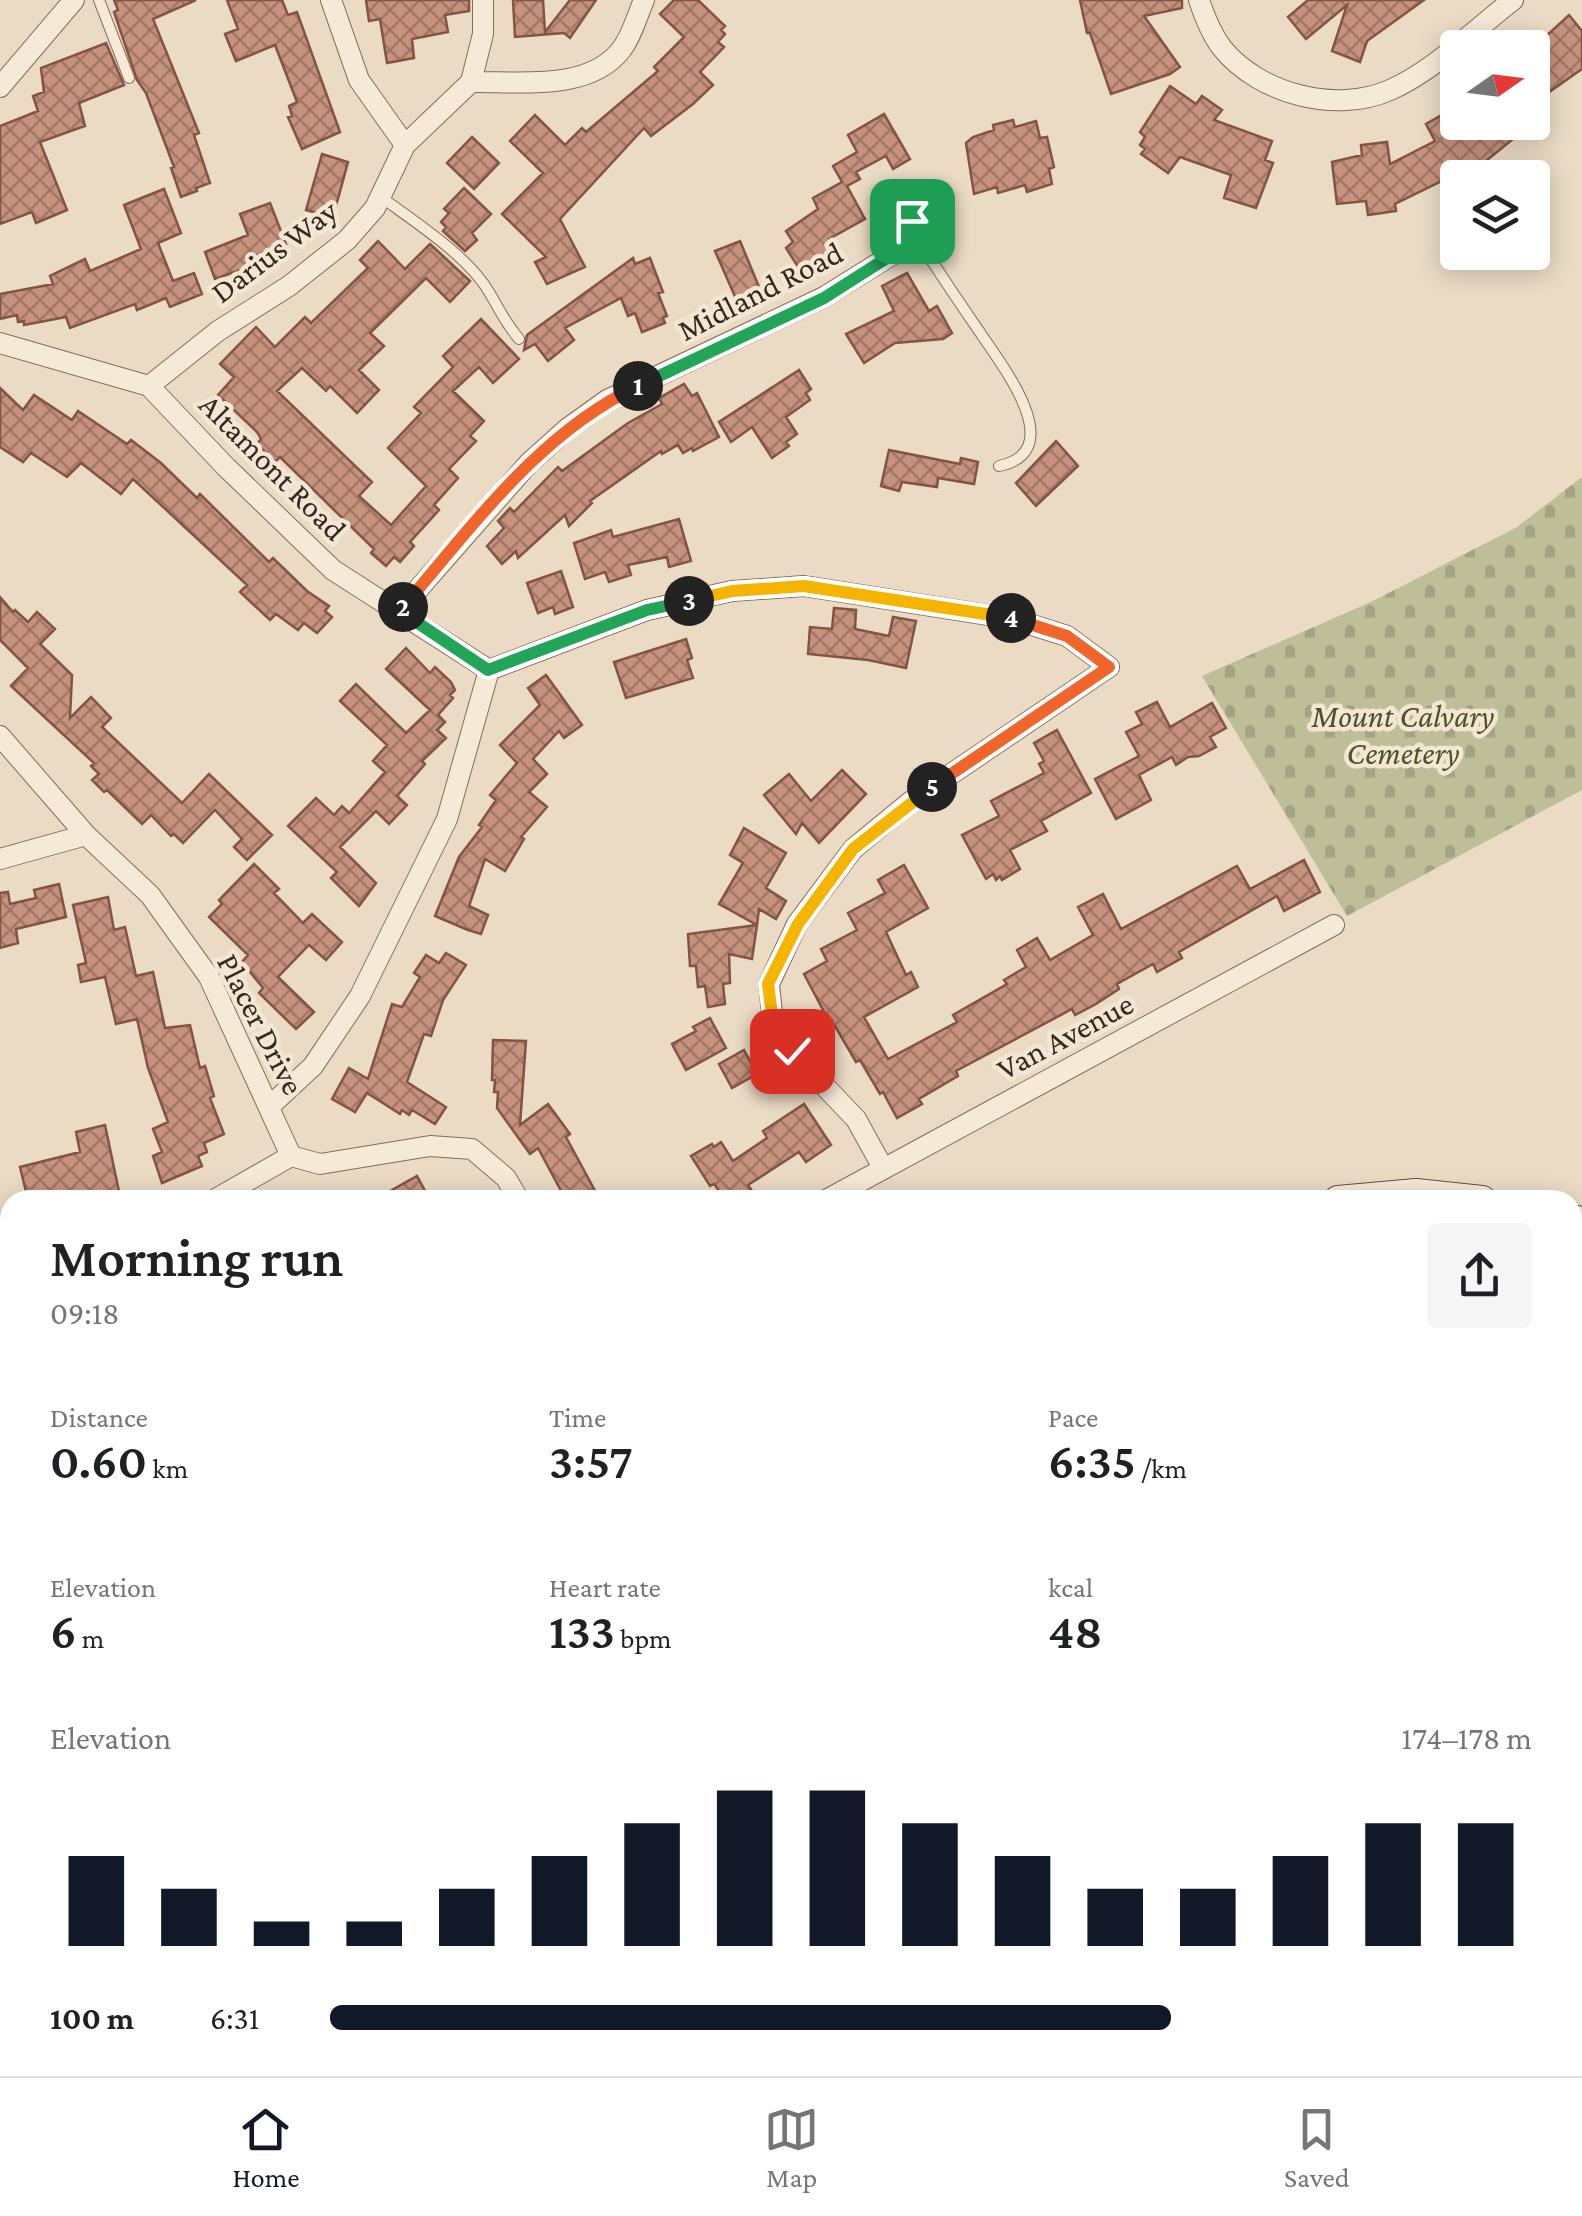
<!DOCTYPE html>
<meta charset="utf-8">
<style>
:root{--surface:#fff;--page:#f6f6f6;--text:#202124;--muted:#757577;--line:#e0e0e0;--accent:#111827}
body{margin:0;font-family:"Crimson Pro",serif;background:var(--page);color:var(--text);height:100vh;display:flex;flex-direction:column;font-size:38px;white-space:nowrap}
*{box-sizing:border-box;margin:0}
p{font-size:32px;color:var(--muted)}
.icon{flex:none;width:55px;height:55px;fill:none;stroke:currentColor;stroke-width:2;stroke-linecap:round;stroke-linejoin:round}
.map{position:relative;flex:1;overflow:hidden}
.panel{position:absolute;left:0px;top:1190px;width:1582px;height:888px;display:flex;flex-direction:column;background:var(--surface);border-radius:30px 30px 0 0;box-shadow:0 5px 25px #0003}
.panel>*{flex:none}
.needle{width:65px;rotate:76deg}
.fabs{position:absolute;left:1440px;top:30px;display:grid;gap:20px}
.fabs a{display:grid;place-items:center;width:110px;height:110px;border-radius:10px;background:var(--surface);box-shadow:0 5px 25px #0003;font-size:50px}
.pin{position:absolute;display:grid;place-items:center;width:85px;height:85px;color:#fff;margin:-42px;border-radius:20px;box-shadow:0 5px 15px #0006}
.km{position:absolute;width:50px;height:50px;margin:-25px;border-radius:50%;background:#222;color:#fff;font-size:28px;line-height:50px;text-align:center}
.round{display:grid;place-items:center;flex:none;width:105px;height:105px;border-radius:10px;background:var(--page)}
.summary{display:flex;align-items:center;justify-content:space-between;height:170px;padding:0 50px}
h1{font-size:55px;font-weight:600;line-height:75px}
.stats{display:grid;grid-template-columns:repeat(3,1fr);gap:15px;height:170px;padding:10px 50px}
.stats div{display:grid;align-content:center}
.stats b{font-size:50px;font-weight:600}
.stats small{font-size:28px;font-weight:400}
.stats p{font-size:28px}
.chart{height:280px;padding:20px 50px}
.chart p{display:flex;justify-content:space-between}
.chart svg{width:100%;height:180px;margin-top:10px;stroke:var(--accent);stroke-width:6}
ul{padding:0 50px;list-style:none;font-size:32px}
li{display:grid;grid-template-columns:160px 120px 1fr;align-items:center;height:75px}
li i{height:25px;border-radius:12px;background:var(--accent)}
.tab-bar{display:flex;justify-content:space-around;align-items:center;height:140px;border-top:2px solid var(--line);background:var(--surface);font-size:28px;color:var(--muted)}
.tab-bar a{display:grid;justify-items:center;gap:5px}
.tab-bar .active{color:var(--accent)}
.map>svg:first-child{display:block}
.cemetery{fill:url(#cemetery-stones)}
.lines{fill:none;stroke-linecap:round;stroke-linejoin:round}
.stream{stroke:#6e8d81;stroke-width:6}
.building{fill:url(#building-cross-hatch);stroke:#835443;stroke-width:2.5}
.lane-casing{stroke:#856c5c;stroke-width:12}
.street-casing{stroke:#856c5c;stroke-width:22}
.secondary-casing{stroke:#674e3f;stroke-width:30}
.lane{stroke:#f7e9d8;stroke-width:10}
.street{stroke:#f7e9d8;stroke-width:20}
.secondary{stroke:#f7e9d8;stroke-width:28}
.split-1-casing{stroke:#fff;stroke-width:20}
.split-2-casing{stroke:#fff;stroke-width:20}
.split-3-casing{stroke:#fff;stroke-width:20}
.split-4-casing{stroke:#fff;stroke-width:20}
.split-5-casing{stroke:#fff;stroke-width:20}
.split-6-casing{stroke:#fff;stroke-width:20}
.split-1{stroke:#22a559;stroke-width:12}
.split-2{stroke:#f0652b;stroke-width:12}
.split-3{stroke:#22a559;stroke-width:12}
.split-4{stroke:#f5b400;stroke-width:12}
.split-5{stroke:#f0652b;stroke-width:12}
.split-6{stroke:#f5b400;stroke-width:12}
.labels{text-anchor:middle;stroke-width:9;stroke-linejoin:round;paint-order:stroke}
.street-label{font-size:32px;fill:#36271f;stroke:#f3e6d4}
.park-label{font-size:32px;font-style:italic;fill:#4d5227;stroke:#f3e6d4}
</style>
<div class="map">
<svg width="1582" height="2076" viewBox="0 0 1582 2076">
<defs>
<pattern id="cemetery-stones" width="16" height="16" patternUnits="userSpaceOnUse" patternTransform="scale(2.5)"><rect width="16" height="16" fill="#bebe98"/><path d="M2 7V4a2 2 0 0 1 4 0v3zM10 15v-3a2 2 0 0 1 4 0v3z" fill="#a4a383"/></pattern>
<pattern id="building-cross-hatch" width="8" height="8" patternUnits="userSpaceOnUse" patternTransform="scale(2.5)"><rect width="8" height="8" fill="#c7927d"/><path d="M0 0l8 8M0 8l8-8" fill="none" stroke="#a27766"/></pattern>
</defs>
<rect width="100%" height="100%" fill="#ebdbc5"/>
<path class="cemetery" d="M 1582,477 L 1582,790 L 1347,916 L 1202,676 L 1373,601 L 1517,527 Z"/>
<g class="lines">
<path class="stream" d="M 1572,1452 L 1582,1450"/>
</g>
<path class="building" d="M 114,0 L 196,0 L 153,19 L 199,133 L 194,135 L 210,183 L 196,188 L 197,191 L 181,197 L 171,168 L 174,167 L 146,93 L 137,80 L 114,12 L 118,10 Z
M 227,0 L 282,0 L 288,15 L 297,12 L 340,132 L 302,149 L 288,117 L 292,116 L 289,106 L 297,102 L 275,45 L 236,61 L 225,34 L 238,29 Z
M 366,0 L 469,0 L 469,11 L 445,15 L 448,32 L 412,39 L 414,58 L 387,63 L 380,19 L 369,21 Z
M 513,0 L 543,0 L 545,32 L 570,0 L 596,0 L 570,38 L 564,33 L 515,37 Z
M 674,0 L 698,0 L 725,26 L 721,30 L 725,34 L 718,42 L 724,47 L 700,72 L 713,85 L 693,104 L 651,136 L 644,128 L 560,219 L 585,267 L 547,284 L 535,262 L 546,257 L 502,214 L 543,173 L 510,141 L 535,115 L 565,145 L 582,128 L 586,132 L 658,71 L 654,67 L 684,37 L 660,14 Z
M 1080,0 L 1182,0 L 1182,8 L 1144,16 L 1180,67 L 1170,74 L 1111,94 L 1090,33 L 1087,33 Z
M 1308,0 L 1424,0 L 1367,41 L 1360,62 L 1332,51 L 1347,5 L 1306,39 L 1288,17 Z
M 1569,15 L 1582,31 L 1582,69 L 1532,104 L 1532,49 Z
M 106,43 L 124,85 L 79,103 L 85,126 L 40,142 L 67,210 L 36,223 L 32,212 L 0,224 L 0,126 L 38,111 L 33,96 L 44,92 L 41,68 Z
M 1170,86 L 1196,104 L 1202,96 L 1222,110 L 1214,120 L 1272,141 L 1265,160 L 1273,163 L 1256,208 L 1224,198 L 1231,175 L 1180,157 L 1168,173 L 1141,154 L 1145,149 L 1140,145 L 1145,137 L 1140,132 Z
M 1452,109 L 1458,122 L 1534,122 L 1481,165 L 1485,173 L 1475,178 L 1458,178 L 1458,209 L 1444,180 L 1395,204 L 1396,211 L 1368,215 L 1366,201 L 1337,204 L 1332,162 L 1362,155 L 1361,145 L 1387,142 L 1390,164 L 1435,141 L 1426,124 Z
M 884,114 L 910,159 L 893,169 L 886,156 L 856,172 L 860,179 L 847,186 L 865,219 L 829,239 L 842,258 L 823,270 L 816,258 L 800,270 L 786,248 L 793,242 L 786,231 L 818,209 L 813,198 L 842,182 L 833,166 L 857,152 L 848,135 Z
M 1013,120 L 1015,127 L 1036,121 L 1040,138 L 1047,137 L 1054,167 L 1049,169 L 1052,184 L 1027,192 L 1025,185 L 998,193 L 997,187 L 974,194 L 966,143 L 973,137 L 994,130 L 993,125 Z
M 472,137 L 499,163 L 474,189 L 447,163 Z
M 322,154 L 348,162 L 333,217 L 306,210 Z
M 464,188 L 491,214 L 472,233 L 477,240 L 465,251 L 443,231 L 446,227 L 441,222 L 449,213 L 444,209 Z
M 164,189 L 181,233 L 158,243 L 173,281 L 194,273 L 202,294 L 170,307 L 166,298 L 137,310 L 135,304 L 70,328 L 66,317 L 24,325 L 24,321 L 18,322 L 17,315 L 0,319 L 0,294 L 53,284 L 50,276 L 85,259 L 90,271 L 141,249 L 124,205 Z
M 270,203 L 286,244 L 246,259 L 249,267 L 215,279 L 205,252 L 248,235 L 240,214 Z
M 378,241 L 405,269 L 430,244 L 470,281 L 450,302 L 426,278 L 370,333 L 384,346 L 359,370 L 379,390 L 357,413 L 330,386 L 326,391 L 302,368 L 277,391 L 372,482 L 359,496 L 391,525 L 426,486 L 388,448 L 421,413 L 414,407 L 453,367 L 443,356 L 481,319 L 519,359 L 493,383 L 479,367 L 453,391 L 484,421 L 470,436 L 476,441 L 449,469 L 458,478 L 434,505 L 439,510 L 410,542 L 414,546 L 400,562 L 394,557 L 386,566 L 371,553 L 374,549 L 280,457 L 275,462 L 257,444 L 261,439 L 257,432 L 218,395 L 234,377 L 220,364 L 256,327 L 275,347 L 305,317 L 311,323 L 368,268 L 360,260 Z
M 740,241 L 764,299 L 741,310 L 715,251 Z
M 633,258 L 635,264 L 650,258 L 663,292 L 658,293 L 667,316 L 663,318 L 665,323 L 642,332 L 635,313 L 628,316 L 621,298 L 565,328 L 574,340 L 548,361 L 535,344 L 524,350 L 527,335 Z
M 907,273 L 929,311 L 937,306 L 952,333 L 943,339 L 895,343 L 864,363 L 846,334 L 894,311 L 882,286 Z
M 799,370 L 811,389 L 806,393 L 810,400 L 786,417 L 797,434 L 786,442 L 789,446 L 772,458 L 752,427 L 731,442 L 719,422 Z
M 684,384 L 692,396 L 697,393 L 719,437 L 693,451 L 692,448 L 683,453 L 678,445 L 662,454 L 661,451 L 590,501 L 592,503 L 569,526 L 565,515 L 518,558 L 516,551 L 502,564 L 487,546 L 504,528 L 498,521 L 510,508 L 514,512 L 558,467 L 562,471 L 628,423 L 662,404 L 659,398 Z
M 0,388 L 23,410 L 34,395 L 72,420 L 78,411 L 127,444 L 131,440 L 161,463 L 197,498 L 200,494 L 269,562 L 273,558 L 307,591 L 329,606 L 325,611 L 332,617 L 317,633 L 304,623 L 298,630 L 276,614 L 270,620 L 240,592 L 247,585 L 133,479 L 121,494 L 81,463 L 67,477 L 31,453 L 23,462 L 0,447 Z
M 1056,441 L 1078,466 L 1036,506 L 1016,483 Z
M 889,450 L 960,464 L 961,458 L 978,462 L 974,484 L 938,478 L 937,487 L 902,482 L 899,491 L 881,486 Z
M 679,519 L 691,561 L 669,567 L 667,557 L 628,565 L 631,575 L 609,582 L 605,572 L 585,579 L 574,543 L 611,530 L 613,537 Z
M 561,571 L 573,607 L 555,614 L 553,607 L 538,613 L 527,583 Z
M 0,597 L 13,612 L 15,610 L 28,622 L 37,612 L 55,629 L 40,644 L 72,675 L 70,718 L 91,697 L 111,718 L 102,727 L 182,803 L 209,774 L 272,835 L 247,860 L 234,847 L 242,839 L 215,810 L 183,843 L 174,834 L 171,836 L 151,815 L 142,824 L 107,790 L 104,792 L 92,780 L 99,774 L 91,766 L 94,763 L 11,686 L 28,668 L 0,640 Z
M 834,608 L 856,610 L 855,629 L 889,636 L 893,617 L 916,621 L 906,668 L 868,660 L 808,654 L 810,627 L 832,629 Z
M 686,639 L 692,658 L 687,660 L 693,678 L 626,698 L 614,662 Z
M 406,648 L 430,673 L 435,667 L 451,682 L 455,690 L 450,695 L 453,698 L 438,715 L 445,722 L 437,730 L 446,738 L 422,761 L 425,764 L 397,796 L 407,805 L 389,824 L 376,811 L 340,847 L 376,883 L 359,906 L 331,878 L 337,872 L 288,826 L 316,798 L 334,815 L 342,806 L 349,813 L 385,772 L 373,761 L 387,745 L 340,701 L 356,684 L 406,733 L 430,710 L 386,669 Z
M 546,675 L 582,725 L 564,738 L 559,731 L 533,759 L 547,774 L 529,792 L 547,807 L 521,837 L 524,839 L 505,871 L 485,859 L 469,906 L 488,915 L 481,934 L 468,930 L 435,916 L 459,857 L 482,827 L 479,825 L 496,800 L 490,795 L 517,763 L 500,745 L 540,705 L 528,688 Z
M 1157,702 L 1170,727 L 1212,703 L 1226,728 L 1210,737 L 1216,747 L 1199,756 L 1188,757 L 1176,765 L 1172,757 L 1139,775 L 1151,800 L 1116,819 L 1095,779 L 1139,756 L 1126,732 L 1142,724 L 1136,712 Z
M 1057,730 L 1091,793 L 1041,821 L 1047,831 L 1010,850 L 1020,869 L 1002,880 L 1000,876 L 996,880 L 993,874 L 986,879 L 962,835 L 999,816 L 991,801 L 1044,773 L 1039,764 L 1044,761 L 1034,743 Z
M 842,770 L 866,794 L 819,843 L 802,823 L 796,834 L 764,795 L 789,774 L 811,801 Z
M 744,828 L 786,853 L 766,888 L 786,901 L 776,919 L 759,909 L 757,925 L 719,904 L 743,863 L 730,855 Z
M 1304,860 L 1320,892 L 1284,911 L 1277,896 L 1179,952 L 1182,958 L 1157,972 L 1153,964 L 1117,984 L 1119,989 L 1096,1004 L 1075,1015 L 1072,1009 L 956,1071 L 958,1076 L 919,1099 L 922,1104 L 897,1118 L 883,1092 L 880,1094 L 860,1060 L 856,1062 L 835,1026 L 832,1027 L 804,974 L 827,961 L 821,949 L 857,930 L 848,913 L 885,893 L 878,880 L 904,865 L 928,908 L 886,932 L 906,975 L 911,972 L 918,987 L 864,1017 L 888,1059 L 957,1022 L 953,1015 L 1007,984 L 1004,980 L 1026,967 L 1017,950 L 1037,938 L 1050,960 L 1093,935 L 1078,907 L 1103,894 L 1121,929 L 1237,866 L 1250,889 Z
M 254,864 L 279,889 L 274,893 L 303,923 L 312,914 L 342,942 L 326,960 L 309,945 L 278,977 L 314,1012 L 296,1029 L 259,993 L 263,988 L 242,962 L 248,955 L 209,917 L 222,904 L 219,900 Z
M 59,884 L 66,917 L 16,929 L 18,943 L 0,948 L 0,893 L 8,892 L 10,904 L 36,898 L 34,890 Z
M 108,897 L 114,930 L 125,927 L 136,976 L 153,972 L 165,1028 L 190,1025 L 200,1068 L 205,1066 L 214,1096 L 210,1098 L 224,1134 L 204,1143 L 207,1152 L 198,1156 L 202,1166 L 162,1183 L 153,1156 L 162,1152 L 153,1129 L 168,1122 L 148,1068 L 137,1019 L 116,1024 L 105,977 L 81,982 L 78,965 L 86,963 L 73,905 Z
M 757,925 L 752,959 L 729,954 L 730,983 L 723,984 L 725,1004 L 708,1007 L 705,986 L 698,987 L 696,966 L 690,966 L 688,934 Z
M 446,953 L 466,965 L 443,1000 L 431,1036 L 424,1034 L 407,1082 L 446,1107 L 435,1124 L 412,1110 L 409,1115 L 402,1110 L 400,1114 L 367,1093 L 355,1112 L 332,1099 L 349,1068 L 368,1079 L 392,1004 L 402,1007 L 420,977 L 414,973 L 426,955 L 439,963 Z
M 710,1018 L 726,1048 L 686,1070 L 672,1044 L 696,1031 L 693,1027 Z
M 493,1040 L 526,1041 L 520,1125 L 548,1104 L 570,1134 L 566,1137 L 600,1200 L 566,1200 L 538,1148 L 530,1154 L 497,1108 L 498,1092 L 494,1092 L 495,1080 L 492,1080 Z
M 744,1050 L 757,1074 L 732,1088 L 719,1064 Z
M 804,1104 L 831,1145 L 806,1162 L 799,1152 L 748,1185 L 758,1200 L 726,1200 L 714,1184 L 710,1186 L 691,1156 L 712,1144 L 714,1147 L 721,1142 L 733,1161 L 767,1138 L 763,1131 Z
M 105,1125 L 120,1196 L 103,1200 L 28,1200 L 20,1167 L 80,1152 L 76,1132 Z
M 417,1176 L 430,1200 L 374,1200 Z"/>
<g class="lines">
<g class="lane-casing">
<path id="lane" d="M 99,0 L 129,78
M 381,197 C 415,222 468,256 489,292 C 500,310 504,321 519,339
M 906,231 L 926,252 C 943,278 961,305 979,331 C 1000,363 1071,451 999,466
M 1572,1915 L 1582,1924
M 257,2068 L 264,2076
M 315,2068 L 322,2076
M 971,2068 L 972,2076
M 157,2076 L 160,2068
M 229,2076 L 239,2068"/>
</g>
<g class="street-casing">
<path id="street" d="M 331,0 L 359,80 L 405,145
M 1199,0 C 1204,15 1212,35 1222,48 C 1259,94 1336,114 1390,90 C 1435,70 1474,30 1513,0
M 471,82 L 483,34 L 483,0
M 0,87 L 74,0
M 0,343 L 149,386 L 226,467 L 333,570 L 489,670
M 149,386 L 218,331 L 289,286 L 347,240 L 375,208 L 405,145 L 471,82 C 518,81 588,92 621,50 C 632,36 637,16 644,0
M 399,611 L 529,463 L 568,428 L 607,400 L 824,297 L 890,256 L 914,212
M 489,670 L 647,610 L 732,591 L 804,586 L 1013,619 L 1067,636 L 1109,667 L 910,802 L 853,849 L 797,924 L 769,984 L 773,1023 L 791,1051 L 856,1119 L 883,1168
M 0,736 L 86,835 L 150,895 L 209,977 L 291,1156 L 320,1164 L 430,1146 L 472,1149 L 506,1178 L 519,1200
M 0,859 L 86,835
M 270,1106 L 313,1066 L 360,996 L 447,819 L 489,670
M 214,1200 L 291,1156
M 826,1200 L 1334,925
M 0,1241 L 10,1242
M 0,1476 L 10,1481
M 0,1655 L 10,1650"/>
</g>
<g class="secondary-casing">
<path id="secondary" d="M 1338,1200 L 1416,1193 L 1482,1200
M 1572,1219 L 1582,1221
M 1572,1269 L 1582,1271
M 0,1776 L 10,1769
M 0,1834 L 10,1827"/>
</g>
<use href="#lane" class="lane"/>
<use href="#street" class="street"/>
<use href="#secondary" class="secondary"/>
</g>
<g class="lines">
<g class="split-1-casing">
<path id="split-1" d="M 638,386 L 824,298 L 890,256 L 912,221"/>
</g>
<g class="split-2-casing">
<path id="split-2" d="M 403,607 C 473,526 539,433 638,386"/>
</g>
<g class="split-3-casing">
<path id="split-3" d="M 403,607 L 400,611 L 488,670 L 647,610 L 689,601"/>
</g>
<g class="split-4-casing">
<path id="split-4" d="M 689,601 L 732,591 L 804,586 L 1011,618"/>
</g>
<g class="split-5-casing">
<path id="split-5" d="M 932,787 L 1109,667 L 1067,636 L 1011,618"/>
</g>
<g class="split-6-casing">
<path id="split-6" d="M 792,1051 L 773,1023 L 768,984 L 798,924 L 853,849 L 932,787"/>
</g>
<use href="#split-1" class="split-1"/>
<use href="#split-2" class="split-2"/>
<use href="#split-3" class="split-3"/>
<use href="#split-4" class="split-4"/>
<use href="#split-5" class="split-5"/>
<use href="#split-6" class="split-6"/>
</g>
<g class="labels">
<g class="street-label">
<text transform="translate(274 251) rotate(-37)" y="11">Darius Way</text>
<text transform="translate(760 291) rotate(-27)" y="11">Midland Road</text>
<text transform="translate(273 467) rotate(45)" y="11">Altamont Road</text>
<text transform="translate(261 1024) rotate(63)" y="11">Placer Drive</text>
<text transform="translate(1065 1036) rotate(-28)" y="11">Van Avenue</text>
</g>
<g class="park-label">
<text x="1403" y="727">Mount Calvary<tspan x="1403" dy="37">Cemetery</tspan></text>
</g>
</g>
</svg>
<div class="fabs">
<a><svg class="needle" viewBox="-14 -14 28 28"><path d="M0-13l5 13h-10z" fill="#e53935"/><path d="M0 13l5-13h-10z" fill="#757577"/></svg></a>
<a><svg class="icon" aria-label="layers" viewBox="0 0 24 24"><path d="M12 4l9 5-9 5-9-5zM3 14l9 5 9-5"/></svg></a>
</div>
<div class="pin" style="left:912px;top:221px;background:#1e9e55"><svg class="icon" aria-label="arrive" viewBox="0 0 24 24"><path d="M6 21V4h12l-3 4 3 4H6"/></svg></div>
<div class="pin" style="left:792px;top:1051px;background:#d93025"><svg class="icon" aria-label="check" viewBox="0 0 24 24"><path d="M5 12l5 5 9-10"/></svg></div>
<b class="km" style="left:638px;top:386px">1</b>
<b class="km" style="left:403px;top:607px">2</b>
<b class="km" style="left:689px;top:601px">3</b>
<b class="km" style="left:1011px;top:618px">4</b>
<b class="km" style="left:932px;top:787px">5</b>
<section class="panel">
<div class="summary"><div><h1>Morning run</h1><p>09:18</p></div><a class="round"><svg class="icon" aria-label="share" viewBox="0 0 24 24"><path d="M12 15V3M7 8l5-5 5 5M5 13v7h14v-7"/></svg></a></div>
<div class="stats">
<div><p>Distance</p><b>0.60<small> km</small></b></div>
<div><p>Time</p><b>3:57</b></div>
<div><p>Pace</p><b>6:35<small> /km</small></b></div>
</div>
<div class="stats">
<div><p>Elevation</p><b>6<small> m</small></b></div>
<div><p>Heart rate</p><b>133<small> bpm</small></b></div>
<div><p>kcal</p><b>48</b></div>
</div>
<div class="chart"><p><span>Elevation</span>174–178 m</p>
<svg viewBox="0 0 160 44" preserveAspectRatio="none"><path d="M5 44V22M15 44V30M25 44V38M35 44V38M45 44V30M55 44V22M65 44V14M75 44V6M85 44V6M95 44V14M105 44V22M115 44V30M125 44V30M135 44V22M145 44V14M155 44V14"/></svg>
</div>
<ul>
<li><b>100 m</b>6:31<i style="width:70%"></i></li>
</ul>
</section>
</div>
<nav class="tab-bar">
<a class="active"><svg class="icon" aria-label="home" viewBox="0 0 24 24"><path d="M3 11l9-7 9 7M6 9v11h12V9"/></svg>Home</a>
<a><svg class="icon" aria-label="map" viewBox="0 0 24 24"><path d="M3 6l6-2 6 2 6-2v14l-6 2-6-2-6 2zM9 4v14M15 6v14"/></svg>Map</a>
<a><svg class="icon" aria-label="saved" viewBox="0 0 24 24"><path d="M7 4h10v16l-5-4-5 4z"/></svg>Saved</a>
</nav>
